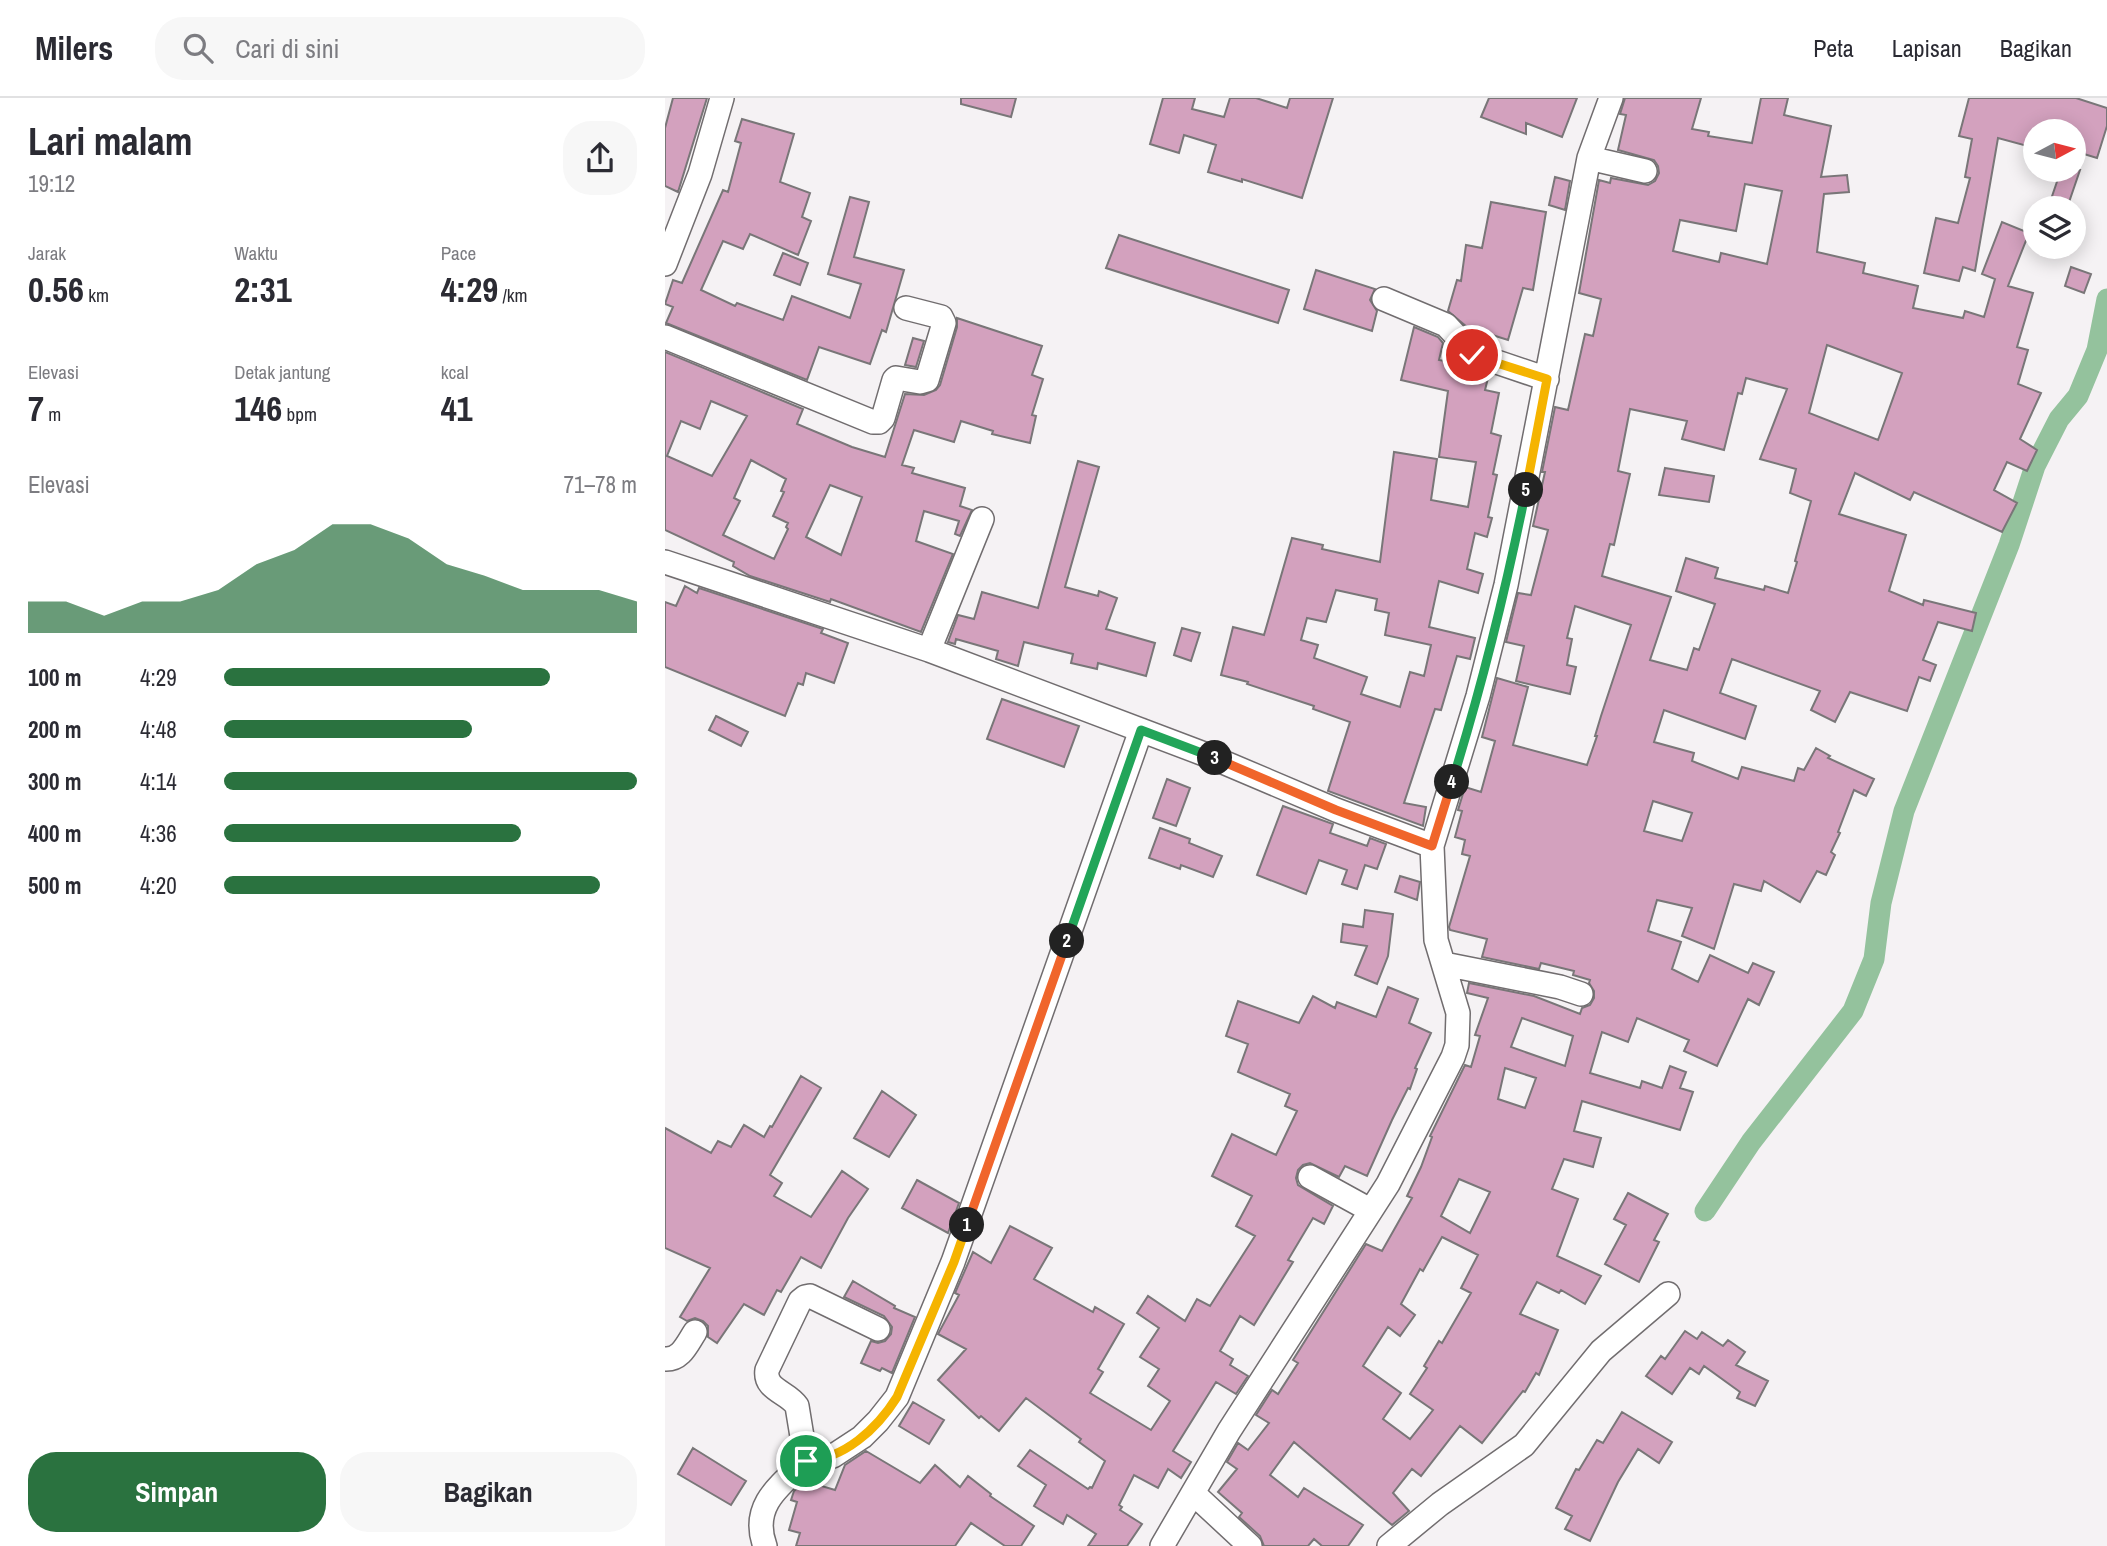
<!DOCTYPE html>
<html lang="id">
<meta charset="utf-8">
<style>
:root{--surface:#fff;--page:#f7f7f7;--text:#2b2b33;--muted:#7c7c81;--line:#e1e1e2;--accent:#2a723f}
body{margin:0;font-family:"Archivo Narrow",sans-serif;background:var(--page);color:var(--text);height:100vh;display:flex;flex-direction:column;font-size:26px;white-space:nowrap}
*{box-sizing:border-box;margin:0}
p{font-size:23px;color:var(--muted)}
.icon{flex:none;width:38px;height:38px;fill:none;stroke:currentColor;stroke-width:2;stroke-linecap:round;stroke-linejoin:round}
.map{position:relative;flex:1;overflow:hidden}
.details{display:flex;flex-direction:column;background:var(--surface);width:665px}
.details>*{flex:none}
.needle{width:46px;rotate:83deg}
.fabs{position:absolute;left:1358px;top:21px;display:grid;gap:14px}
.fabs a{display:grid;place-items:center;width:63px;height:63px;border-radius:50%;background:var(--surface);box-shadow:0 4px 18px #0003;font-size:35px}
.pin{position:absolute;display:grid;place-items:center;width:60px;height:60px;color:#fff;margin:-30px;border:4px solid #fff;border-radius:50%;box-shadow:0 2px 7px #0007}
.km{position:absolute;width:35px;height:35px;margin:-18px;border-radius:50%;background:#222;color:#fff;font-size:19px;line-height:35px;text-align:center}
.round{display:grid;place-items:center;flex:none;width:74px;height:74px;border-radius:28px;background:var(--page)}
.summary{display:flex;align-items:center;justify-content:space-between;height:119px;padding:0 28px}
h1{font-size:38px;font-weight:700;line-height:52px}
.figures{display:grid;grid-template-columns:repeat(3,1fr);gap:10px;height:119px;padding:7px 28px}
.figures div{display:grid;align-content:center}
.figures b{font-size:35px;font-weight:700}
.figures small{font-size:19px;font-weight:400}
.figures p{font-size:19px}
.chart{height:196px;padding:14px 28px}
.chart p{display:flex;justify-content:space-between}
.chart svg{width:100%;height:126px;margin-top:7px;fill:var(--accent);opacity:.7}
.button{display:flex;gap:14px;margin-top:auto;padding:14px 28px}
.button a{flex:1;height:80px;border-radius:28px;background:var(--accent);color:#fff;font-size:28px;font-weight:700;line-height:80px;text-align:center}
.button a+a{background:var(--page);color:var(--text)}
ul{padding:0 28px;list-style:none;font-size:23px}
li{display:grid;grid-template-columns:112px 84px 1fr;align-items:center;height:52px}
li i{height:18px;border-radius:9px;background:var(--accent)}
header{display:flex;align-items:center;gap:42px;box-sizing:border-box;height:98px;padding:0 35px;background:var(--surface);border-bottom:2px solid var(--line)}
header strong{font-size:33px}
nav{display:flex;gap:38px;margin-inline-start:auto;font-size:24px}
.search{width:490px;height:63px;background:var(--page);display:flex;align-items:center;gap:18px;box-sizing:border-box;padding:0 24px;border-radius:28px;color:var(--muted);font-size:26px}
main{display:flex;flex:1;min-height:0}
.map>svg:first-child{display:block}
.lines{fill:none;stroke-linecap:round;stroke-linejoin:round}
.canal{stroke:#94c29d;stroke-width:21}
.building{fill:#d3a1be;stroke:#797678;stroke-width:2;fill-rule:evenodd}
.minor-casing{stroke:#716d6f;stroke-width:26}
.minor{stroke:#fff;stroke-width:23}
.split-1-casing{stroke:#fff;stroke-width:14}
.split-2-casing{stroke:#fff;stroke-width:14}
.split-3-casing{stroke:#fff;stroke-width:14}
.split-4-casing{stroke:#fff;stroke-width:14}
.split-5-casing{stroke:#fff;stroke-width:14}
.split-6-casing{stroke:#fff;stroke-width:14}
.split-1{stroke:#f5b400;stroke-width:9}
.split-2{stroke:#f0652b;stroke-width:9}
.split-3{stroke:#22a559;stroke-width:9}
.split-4{stroke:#f0652b;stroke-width:9}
.split-5{stroke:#22a559;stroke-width:9}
.split-6{stroke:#f5b400;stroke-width:9}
</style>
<header>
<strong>Milers</strong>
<div class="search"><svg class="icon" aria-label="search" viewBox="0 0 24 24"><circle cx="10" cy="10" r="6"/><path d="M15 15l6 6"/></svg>Cari di sini</div>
<nav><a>Peta</a><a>Lapisan</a><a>Bagikan</a></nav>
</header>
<main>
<section class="details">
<div class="summary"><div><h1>Lari malam</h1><p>19:12</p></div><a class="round"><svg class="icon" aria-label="share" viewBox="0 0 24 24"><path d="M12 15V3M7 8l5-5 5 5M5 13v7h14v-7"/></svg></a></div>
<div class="figures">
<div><p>Jarak</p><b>0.56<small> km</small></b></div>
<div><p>Waktu</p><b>2:31</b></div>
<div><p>Pace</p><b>4:29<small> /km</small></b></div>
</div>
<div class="figures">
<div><p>Elevasi</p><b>7<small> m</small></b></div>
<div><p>Detak jantung</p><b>146<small> bpm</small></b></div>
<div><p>kcal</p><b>41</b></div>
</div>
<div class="chart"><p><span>Elevasi</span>71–78 m</p>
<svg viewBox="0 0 160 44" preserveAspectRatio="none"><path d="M0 44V33L10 33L20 38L30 33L40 33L50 29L60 20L70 15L80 6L90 6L100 11L110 20L120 24L130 29L140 29L150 29L160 33V44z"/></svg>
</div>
<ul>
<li><b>100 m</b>4:29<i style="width:79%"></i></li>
<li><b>200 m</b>4:48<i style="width:60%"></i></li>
<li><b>300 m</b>4:14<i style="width:100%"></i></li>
<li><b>400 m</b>4:36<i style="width:72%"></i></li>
<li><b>500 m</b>4:20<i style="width:91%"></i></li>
</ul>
<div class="button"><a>Simpan</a><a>Bagikan</a></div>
</section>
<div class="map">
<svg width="1442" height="1448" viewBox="0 0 1442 1448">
<rect width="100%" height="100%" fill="#f5f2f4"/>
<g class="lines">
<path class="canal" d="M 1040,1113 L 1086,1044 L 1188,913 L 1209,861 L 1216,805 L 1239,713 L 1344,447 L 1370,368 L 1394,321 L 1413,298 L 1432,252 L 1442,201"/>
</g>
<path class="building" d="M 8,0 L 42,0 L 13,94 L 0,88 L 0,30 Z
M 296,0 L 351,0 L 346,19 L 296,6 Z
M 498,0 L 530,0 L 527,11 L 559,19 L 565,0 L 591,0 L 622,10 L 625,0 L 668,0 L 637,100 L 577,81 L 577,84 L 543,74 L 551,47 L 519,37 L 514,55 L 485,46 Z
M 824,0 L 912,0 L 897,39 L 861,25 L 861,36 L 816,19 Z
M 960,0 L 1036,0 L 1027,31 L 1044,34 L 1043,38 L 1087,45 L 1096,0 L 1123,0 L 1119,17 L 1166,28 L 1156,79 L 1182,77 L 1184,94 L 1159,96 L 1152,154 L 1200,165 L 1198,175 L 1253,188 L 1248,210 L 1298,220 L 1300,213 L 1319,219 L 1330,181 L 1317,176 L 1337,124 L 1364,135 L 1343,188 L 1368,195 L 1352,249 L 1363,252 L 1353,286 L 1376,295 L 1355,341 L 1372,352 L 1362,373 L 1342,364 L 1329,392 L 1352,405 L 1337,434 L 1249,394 L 1245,402 L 1190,375 L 1174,416 L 1241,437 L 1224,493 L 1258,507 L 1259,502 L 1311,515 L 1307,533 L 1273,524 L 1258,562 L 1271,567 L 1265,583 L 1254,579 L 1242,613 L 1185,594 L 1170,624 L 1146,612 L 1155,593 L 1067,561 L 1055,595 L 1091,608 L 1080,641 L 999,612 L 989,644 L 1029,655 L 1027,663 L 1073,681 L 1077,669 L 1129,683 L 1133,670 L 1139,672 L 1151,650 L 1165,658 L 1163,660 L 1209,681 L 1201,698 L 1189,692 L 1173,734 L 1175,735 L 1166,754 L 1170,757 L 1161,777 L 1152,773 L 1135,804 L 1099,783 L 1096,793 L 1069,786 L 1049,851 L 1017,838 L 1027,810 L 992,802 L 983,833 L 1016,844 L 1007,871 L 1033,884 L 1045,857 L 1083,875 L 1088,865 L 1109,874 L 1094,907 L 1083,901 L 1052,968 L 1019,953 L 1024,942 L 972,920 L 963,944 L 937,934 L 925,975 L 975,990 L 977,983 L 997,990 L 1005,968 L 1021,974 L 1015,990 L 1028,994 L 1015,1032 L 917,1003 L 909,1033 L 936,1040 L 928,1069 L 899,1061 L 887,1091 L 913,1101 L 892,1158 L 936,1178 L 920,1206 L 896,1192 L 894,1195 L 872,1184 L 855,1216 L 893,1232 L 874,1277 L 871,1275 L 860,1294 L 858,1293 L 817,1345 L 795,1328 L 756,1378 L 747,1371 L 728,1395 L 744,1413 L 727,1427 L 629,1344 L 605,1377 L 633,1399 L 639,1390 L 698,1427 L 683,1448 L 657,1448 L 649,1441 L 643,1448 L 599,1448 L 595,1438 L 574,1419 L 577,1415 L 553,1394 L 572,1371 L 562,1364 L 573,1345 L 583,1352 L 604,1325 L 591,1317 L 607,1292 L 613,1296 L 633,1265 L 628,1262 L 701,1146 L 717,1153 L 747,1100 L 742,1098 L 756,1069 L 767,1039 L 765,1038 L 800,967 L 806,969 L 815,938 L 810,937 L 823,900 L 802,895 L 804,885 L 869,898 L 915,916 L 917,910 L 925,907 L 929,900 L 929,893 L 924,885 L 925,882 L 908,877 L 909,873 L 876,865 L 874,871 L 817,859 L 822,841 L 785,832 L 784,829 L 805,758 L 797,756 L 800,742 L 790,739 L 797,713 L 793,712 L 800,689 L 816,694 L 830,643 L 817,639 L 832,580 L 863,589 L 848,647 L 922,667 L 932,638 L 930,638 L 936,618 L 966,527 L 910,508 L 902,540 L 907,541 L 902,567 L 911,569 L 905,596 L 851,583 L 859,548 L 841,544 L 853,495 L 866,497 L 883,432 L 868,428 L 880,374 L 877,374 L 890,309 L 903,312 L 920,236 L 928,238 L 936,201 L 914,195 L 934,82 L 945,85 L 946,80 L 983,87 L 990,83 L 994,75 L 993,68 L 989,62 L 953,52 L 961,17 L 955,16 ZM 1080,86 L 1117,93 L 1102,166 L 1056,155 L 1054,164 L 1008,153 L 1015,122 L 1071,133 ZM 1162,247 L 1237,275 L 1213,342 L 1144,315 ZM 1081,280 L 1122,291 L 1095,361 L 1131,371 L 1125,395 L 1146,403 L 1130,463 L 1132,464 L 1123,495 L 1100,488 L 1099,492 L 1050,480 L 1053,470 L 1021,460 L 1011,493 L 1050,506 L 1034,552 L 1029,550 L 1022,572 L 985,562 L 1006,499 L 937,478 L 945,446 L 949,447 L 965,376 L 953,373 L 965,311 L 1022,323 L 1017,341 L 1059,352 L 1073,295 L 1077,296 ZM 988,703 L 1027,715 L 1017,743 L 979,733 ZM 857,920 L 908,938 L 900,968 L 846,949 ZM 840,970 L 871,980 L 860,1010 L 833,1001 ZM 794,1081 L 825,1094 L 805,1135 L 776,1118 ZM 777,1139 L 813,1157 L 796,1190 L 806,1195 L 777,1245 L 774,1243 L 759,1268 L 762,1270 L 745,1296 L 768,1312 L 745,1341 L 718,1321 L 736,1295 L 698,1268 L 723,1229 L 735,1238 L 750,1217 L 736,1206 L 755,1171 L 758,1173 Z
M 1304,0 L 1411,0 L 1442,10 L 1442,28 L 1432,60 L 1409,53 L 1409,33 L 1370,33 L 1370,50 L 1333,40 L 1310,173 L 1298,169 L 1294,183 L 1259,175 L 1271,120 L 1293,125 L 1305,80 L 1300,79 L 1307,41 L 1294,38 Z
M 77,21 L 129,36 L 115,84 L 145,95 L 137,119 L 146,123 L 133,157 L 85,136 L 78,151 L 58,143 L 36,192 L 70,208 L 72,205 L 118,222 L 127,198 L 185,220 L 196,186 L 163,176 L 185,99 L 204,104 L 189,159 L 239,172 L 221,234 L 217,232 L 205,266 L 154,249 L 142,282 L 1,225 L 8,209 L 0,206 L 8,182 L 17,185 L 58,92 L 63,94 L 76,45 L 70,43 Z
M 1396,72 L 1415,72 L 1402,110 L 1383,110 Z
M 890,79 L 905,83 L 900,112 L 884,107 Z
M 826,104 L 881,114 L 868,192 L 858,190 L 843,242 L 802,229 L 783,213 L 792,182 L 796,183 L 801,147 L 817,150 Z
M 454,137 L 624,192 L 613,225 L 441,170 Z
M 118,155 L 143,165 L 135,187 L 109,177 Z
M 1406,169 L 1426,176 L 1419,195 L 1400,188 Z
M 651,172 L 710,191 L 705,202 L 712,213 L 707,233 L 639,211 Z
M 292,220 L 377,248 L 367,277 L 378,281 L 367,317 L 371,318 L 365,345 L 327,336 L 328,333 L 296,323 L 289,344 L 249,332 L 237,367 L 249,370 L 247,375 L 300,390 L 295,408 L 307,412 L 295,438 L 290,436 L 294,423 L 259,413 L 251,443 L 288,456 L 256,534 L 166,501 L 165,504 L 85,478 L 68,468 L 69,464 L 0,432 L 0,254 L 138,311 L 132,326 L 187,349 L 220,359 L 240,296 L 259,297 L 271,292 L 275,287 L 292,229 ZM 46,303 L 82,318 L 47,378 L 2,358 L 16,323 L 35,331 ZM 86,362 L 121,381 L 116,393 L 119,394 L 108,418 L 123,425 L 121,429 L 123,431 L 109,461 L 58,437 L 75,403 L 69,400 ZM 165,387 L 197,399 L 176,457 L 141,439 Z
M 749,229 L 773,239 L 778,245 L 774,262 L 800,267 L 824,276 L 820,292 L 834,295 L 826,335 L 836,338 L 828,376 L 832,377 L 823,419 L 827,420 L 822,439 L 810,435 L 802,471 L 818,476 L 813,495 L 774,483 L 764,529 L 810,540 L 805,561 L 792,558 L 776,612 L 770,611 L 739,705 L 761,709 L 758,728 L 663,693 L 685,624 L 648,611 L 649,608 L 582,586 L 583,584 L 556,577 L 568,529 L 599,537 L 627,440 L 658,447 L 657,451 L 715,464 L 729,354 L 772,361 L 766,402 L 803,409 L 811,364 L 774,359 L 783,293 L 736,282 ZM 671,492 L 712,501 L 710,512 L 724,515 L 720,537 L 766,547 L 759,578 L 745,574 L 735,609 L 696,596 L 702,579 L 649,560 L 653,547 L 636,542 L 642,520 L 661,524 Z
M 248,240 L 259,243 L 251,269 L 240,267 Z
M 413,363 L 434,369 L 400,489 L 433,498 L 434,493 L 452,500 L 441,531 L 490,545 L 481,578 L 433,565 L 432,571 L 406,565 L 408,556 L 359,544 L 353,568 L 331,561 L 333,553 L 291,541 L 290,546 L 283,544 L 293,517 L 309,521 L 317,494 L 373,510 Z
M 1000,370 L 1049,378 L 1044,404 L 994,397 Z
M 20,488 L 32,495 L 34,490 L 158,531 L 156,535 L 183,545 L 169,585 L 141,575 L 138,587 L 133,585 L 120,618 L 0,569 L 0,504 L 11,508 Z
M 517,530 L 535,535 L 526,563 L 509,557 Z
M 337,601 L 414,628 L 399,669 L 322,641 Z
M 51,618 L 83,634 L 76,648 L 44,632 Z
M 502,681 L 525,690 L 511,728 L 488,720 Z
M 618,708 L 668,726 L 665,735 L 702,748 L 705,740 L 721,746 L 712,771 L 700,767 L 692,791 L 677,786 L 682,772 L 654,762 L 641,796 L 592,777 Z
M 495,730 L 525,741 L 524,745 L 557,758 L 548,779 L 516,767 L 515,771 L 484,760 Z
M 735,778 L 755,784 L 752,802 L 730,794 Z
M 700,812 L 728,816 L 723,858 L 712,886 L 690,877 L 702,848 L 676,844 L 678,826 L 698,829 Z
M 723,889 L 753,901 L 744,925 L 766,935 L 750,970 L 752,971 L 745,991 L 743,990 L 727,1022 L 702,1078 L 680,1068 L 674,1079 L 645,1065 L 638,1067 L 633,1072 L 631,1080 L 633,1087 L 668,1108 L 659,1126 L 648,1120 L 623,1162 L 628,1164 L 589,1227 L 575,1218 L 555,1253 L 568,1261 L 565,1267 L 583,1278 L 571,1296 L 551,1284 L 508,1353 L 526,1364 L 516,1380 L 503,1371 L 493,1390 L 469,1377 L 454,1407 L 457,1409 L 455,1412 L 477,1426 L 462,1448 L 423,1448 L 431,1436 L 402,1417 L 398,1426 L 369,1408 L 381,1387 L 353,1368 L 365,1352 L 423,1391 L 425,1389 L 427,1390 L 440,1363 L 414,1344 L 416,1341 L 361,1300 L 334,1333 L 316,1318 L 314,1320 L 273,1282 L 301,1251 L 273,1236 L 294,1197 L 290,1195 L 308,1154 L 326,1165 L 345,1128 L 387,1150 L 369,1181 L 428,1214 L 430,1209 L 459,1226 L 433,1271 L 438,1274 L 425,1295 L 486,1332 L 505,1303 L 483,1288 L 494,1271 L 475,1259 L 494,1230 L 472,1215 L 483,1198 L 520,1223 L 532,1201 L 545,1208 L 590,1138 L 571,1128 L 587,1098 L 547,1078 L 567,1036 L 611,1057 L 632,1013 L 620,1008 L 625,996 L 573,974 L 583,946 L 561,938 L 573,903 L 634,925 L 648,898 L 670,910 L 672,904 L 711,919 Z
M 136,978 L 156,990 L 105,1077 L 117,1085 L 109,1098 L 146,1119 L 177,1073 L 203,1091 L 183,1120 L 156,1170 L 136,1159 L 116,1194 L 112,1192 L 99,1217 L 79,1206 L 52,1245 L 43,1239 L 43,1228 L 38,1223 L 30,1220 L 22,1223 L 15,1219 L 45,1170 L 0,1150 L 0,1030 L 46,1055 L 53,1043 L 66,1049 L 79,1027 L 99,1039 L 105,1028 L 107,1029 Z
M 217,993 L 251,1017 L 224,1059 L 189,1040 Z
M 252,1082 L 294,1105 L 283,1135 L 237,1110 Z
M 963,1095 L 1003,1116 L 989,1142 L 994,1144 L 974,1184 L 940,1166 L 961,1127 L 949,1121 Z
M 188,1183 L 230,1208 L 229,1210 L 250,1219 L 227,1275 L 217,1270 L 215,1273 L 196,1265 L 206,1243 L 213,1245 L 220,1243 L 226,1236 L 227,1229 L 219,1218 L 179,1199 Z
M 1020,1233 L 1032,1241 L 1037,1234 L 1058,1248 L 1063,1242 L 1080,1254 L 1071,1267 L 1103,1283 L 1090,1308 L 1072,1300 L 1075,1294 L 1039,1268 L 1034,1276 L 1025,1270 L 1007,1296 L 981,1278 L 996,1258 L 1000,1261 Z
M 248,1304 L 279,1322 L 264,1346 L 234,1328 Z
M 957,1314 L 1007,1344 L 994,1365 L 973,1351 L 953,1384 L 925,1443 L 900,1431 L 907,1418 L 891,1410 L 911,1371 L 914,1372 L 932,1342 L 938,1345 Z
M 28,1350 L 81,1383 L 66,1407 L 13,1376 Z
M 201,1353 L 255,1385 L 270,1367 L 295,1389 L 303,1378 L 326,1396 L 325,1398 L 369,1428 L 356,1448 L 340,1448 L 306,1425 L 290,1448 L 131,1448 L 135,1435 L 124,1432 L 132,1404 L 126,1402 L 129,1393 L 140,1383 L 170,1392 L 180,1367 Z"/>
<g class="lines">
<g class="minor-casing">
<path id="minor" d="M 924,60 L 980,73
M 0,166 L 35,76 L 57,0
M 719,201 L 781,227 L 808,256 L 882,281
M 0,239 L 208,324 L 214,324 L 218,320 L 229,282 L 231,280 L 255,284 L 262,282 L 279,225 L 276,219 L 241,210
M 0,464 L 264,552 L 539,656 L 671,712 L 767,748
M 264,552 L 317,421
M 779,866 L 895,889 L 916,896
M 645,1079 L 705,1112
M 0,1261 C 16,1262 22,1246 30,1234
M 141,1363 L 168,1358 L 197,1339 L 213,1323 L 232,1299 L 288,1164 L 476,632
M 528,1395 L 585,1448
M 100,1448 C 85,1408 115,1387 141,1363 L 132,1308 C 123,1294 99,1292 102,1272 L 135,1203 L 140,1199 L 145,1198 L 213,1231
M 497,1448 L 564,1333 L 723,1086 L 788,959 L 792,947 L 793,915 L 771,842 L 767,748 L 813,598 L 841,487 L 924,60 L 946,0
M 724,1448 L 775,1406 L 859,1347 L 936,1253 L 1003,1196"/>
</g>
<use href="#minor" class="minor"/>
</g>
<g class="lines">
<g class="split-1-casing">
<path id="split-1" d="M 141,1363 C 179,1361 212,1331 232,1299 L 289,1164 L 302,1127"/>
</g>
<g class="split-2-casing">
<path id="split-2" d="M 302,1127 L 402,843"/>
</g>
<g class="split-3-casing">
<path id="split-3" d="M 402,843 L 476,632 L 550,660"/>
</g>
<g class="split-4-casing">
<path id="split-4" d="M 550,660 L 671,712 L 767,748 L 787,684"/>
</g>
<g class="split-5-casing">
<path id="split-5" d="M 787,684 C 817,588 841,491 861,392"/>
</g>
<g class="split-6-casing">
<path id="split-6" d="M 807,257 L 882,281 L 861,392"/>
</g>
<use href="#split-1" class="split-1"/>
<use href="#split-2" class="split-2"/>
<use href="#split-3" class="split-3"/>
<use href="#split-4" class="split-4"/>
<use href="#split-5" class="split-5"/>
<use href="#split-6" class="split-6"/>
</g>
</svg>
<div class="fabs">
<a><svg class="needle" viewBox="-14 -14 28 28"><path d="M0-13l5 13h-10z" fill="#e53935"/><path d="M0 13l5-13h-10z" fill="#7c7c81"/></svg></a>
<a><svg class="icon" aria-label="layers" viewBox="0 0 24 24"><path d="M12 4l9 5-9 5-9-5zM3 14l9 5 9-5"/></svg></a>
</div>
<div class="pin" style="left:141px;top:1363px;background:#1e9e55"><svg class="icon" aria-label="arrive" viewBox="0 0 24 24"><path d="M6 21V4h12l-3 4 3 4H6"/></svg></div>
<div class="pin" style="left:807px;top:257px;background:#d93025"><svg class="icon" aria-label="check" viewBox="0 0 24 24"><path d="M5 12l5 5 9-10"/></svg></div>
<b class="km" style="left:302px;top:1127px">1</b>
<b class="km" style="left:402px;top:843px">2</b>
<b class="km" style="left:550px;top:660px">3</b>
<b class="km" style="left:787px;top:684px">4</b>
<b class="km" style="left:861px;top:392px">5</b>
</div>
</main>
